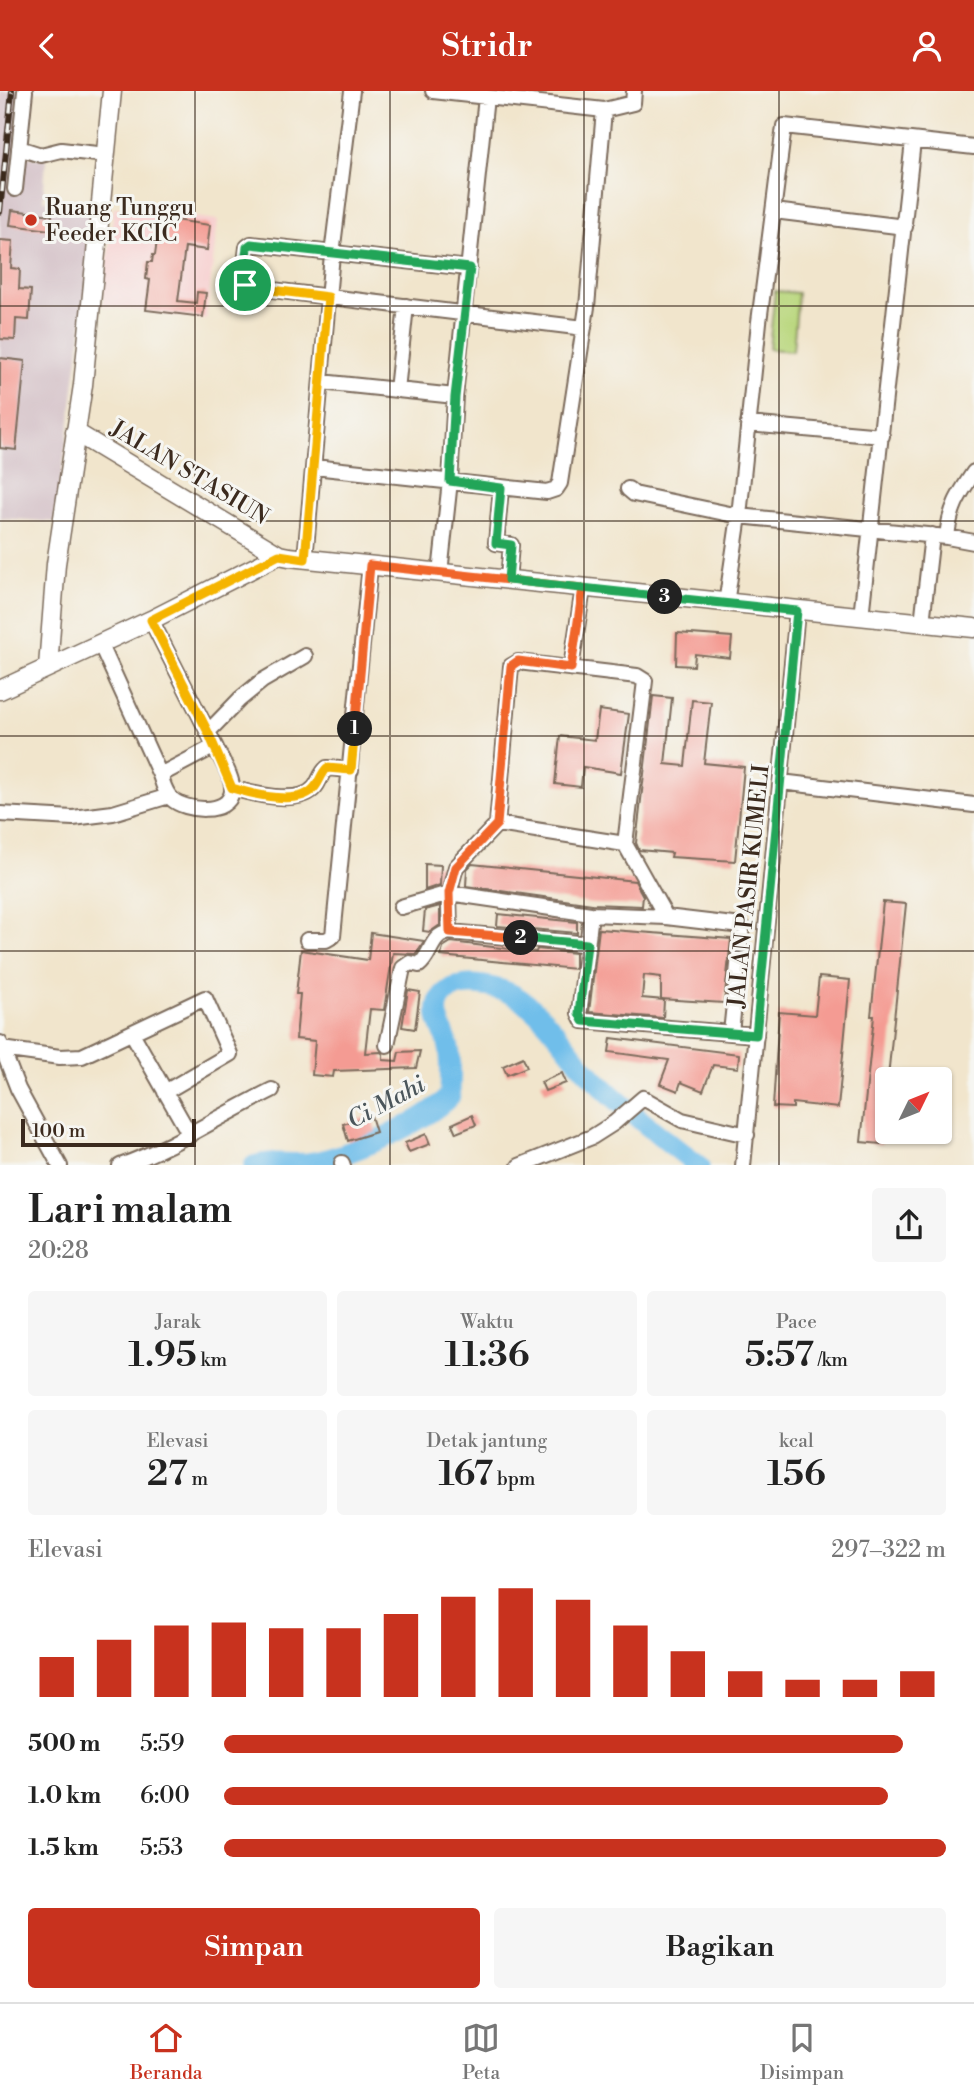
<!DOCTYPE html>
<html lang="id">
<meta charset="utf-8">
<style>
:root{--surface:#fff;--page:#f6f6f6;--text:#222;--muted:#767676;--line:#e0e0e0;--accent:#c8321e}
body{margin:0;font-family:"Libre Bodoni",serif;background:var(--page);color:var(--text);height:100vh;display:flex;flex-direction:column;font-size:26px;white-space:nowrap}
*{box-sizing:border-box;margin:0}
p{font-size:23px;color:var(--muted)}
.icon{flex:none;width:38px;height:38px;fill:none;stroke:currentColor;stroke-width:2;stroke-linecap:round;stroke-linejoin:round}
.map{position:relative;height:1074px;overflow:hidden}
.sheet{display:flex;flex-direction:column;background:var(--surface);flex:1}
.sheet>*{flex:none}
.needle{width:46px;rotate:47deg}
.fabs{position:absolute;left:875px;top:976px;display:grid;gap:14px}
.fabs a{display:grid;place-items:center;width:77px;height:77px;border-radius:7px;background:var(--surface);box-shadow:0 2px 5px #0004;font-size:35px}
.scale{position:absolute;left:21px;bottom:18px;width:175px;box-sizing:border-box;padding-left:7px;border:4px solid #3b2a1e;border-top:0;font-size:19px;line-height:24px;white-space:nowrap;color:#3b2a1e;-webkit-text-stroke:5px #f6f6f2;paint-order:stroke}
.pin{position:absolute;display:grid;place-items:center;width:60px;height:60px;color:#fff;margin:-30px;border:4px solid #fff;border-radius:50%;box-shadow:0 2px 7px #0007}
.km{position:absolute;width:35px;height:35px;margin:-18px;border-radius:50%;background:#222;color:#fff;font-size:19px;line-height:35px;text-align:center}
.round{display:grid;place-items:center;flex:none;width:74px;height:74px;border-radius:7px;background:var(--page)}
.summary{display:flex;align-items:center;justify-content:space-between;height:119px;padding:0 28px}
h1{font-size:38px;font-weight:600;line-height:52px}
.figures{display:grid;grid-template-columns:repeat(3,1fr);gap:10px;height:119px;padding:7px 28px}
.figures div{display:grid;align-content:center;border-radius:7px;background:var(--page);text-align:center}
.figures b{font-size:35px;font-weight:600}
.figures small{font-size:19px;font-weight:400}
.figures p{font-size:19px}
.chart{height:196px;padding:14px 28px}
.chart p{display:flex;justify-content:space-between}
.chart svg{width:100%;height:126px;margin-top:7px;stroke:var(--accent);stroke-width:6}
.primary-button{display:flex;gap:14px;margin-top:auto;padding:14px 28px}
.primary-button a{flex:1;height:80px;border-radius:7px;background:var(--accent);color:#fff;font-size:28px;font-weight:600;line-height:80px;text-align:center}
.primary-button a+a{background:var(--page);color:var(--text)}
ul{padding:0 28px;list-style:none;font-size:23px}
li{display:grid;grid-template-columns:112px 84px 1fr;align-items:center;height:52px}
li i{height:18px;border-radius:9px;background:var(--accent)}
header{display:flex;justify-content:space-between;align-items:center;height:91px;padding:0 28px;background:var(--accent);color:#fff;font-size:32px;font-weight:600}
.tabs{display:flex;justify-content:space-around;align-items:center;height:98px;border-top:2px solid var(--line);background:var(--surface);font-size:19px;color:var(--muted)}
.tabs a{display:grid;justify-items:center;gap:4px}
.tabs .current{color:var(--accent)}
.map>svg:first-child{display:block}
.built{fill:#f7d0d0}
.industrial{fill:#d2bec5}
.green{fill:#b9d77d;stroke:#7a804e;stroke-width:2}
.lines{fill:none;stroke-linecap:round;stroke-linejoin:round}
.river{stroke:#70beea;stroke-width:21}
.building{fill:#f49b93}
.minor-casing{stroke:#7b6b5b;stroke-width:18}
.major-casing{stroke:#7b6b5b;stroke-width:21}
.minor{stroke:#fff;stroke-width:14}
.major{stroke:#fff;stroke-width:18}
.rail-casing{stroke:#3b2a1e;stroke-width:6}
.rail{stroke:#f6f6f2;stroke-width:3.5;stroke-dasharray:10;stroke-linecap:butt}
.split-1-casing{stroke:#fff;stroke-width:14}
.split-2-casing{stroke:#fff;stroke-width:14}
.split-3-casing{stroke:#fff;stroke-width:14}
.split-4-casing{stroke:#fff;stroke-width:14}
.split-1{stroke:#f5b400;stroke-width:9}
.split-2{stroke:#f0652b;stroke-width:9}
.split-3{stroke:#22a559;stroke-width:9}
.split-4{stroke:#22a559;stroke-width:9}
.grid{fill:none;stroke:#3b2a1e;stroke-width:2;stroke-opacity:0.55}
.poi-dot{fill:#c8321e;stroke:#f6f6f2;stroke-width:2.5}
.labels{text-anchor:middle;stroke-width:6;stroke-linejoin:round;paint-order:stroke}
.poi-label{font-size:23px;fill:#3b2a1e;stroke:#f6f6f2;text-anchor:start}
.street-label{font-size:23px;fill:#3b2a1e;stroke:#f6f6f2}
.water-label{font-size:24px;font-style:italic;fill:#4b565b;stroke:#f6f6f2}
</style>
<header><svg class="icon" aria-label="back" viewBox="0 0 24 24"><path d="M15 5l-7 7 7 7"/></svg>Stridr<svg class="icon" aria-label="person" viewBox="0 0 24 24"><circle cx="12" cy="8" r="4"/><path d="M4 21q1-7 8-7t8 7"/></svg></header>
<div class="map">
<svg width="974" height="1075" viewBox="0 0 974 1075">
<rect width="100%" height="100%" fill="#f6f6f2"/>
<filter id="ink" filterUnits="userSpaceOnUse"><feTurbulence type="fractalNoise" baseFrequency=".0143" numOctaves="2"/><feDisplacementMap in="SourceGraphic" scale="14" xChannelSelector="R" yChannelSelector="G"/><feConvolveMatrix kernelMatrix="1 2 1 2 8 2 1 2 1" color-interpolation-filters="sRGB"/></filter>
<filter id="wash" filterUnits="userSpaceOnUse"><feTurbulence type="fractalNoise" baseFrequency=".00686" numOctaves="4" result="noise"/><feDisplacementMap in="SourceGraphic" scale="28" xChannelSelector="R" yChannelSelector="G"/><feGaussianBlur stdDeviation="1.57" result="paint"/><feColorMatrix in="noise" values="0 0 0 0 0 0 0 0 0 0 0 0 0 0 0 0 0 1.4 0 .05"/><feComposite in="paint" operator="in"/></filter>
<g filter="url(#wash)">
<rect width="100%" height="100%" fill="#f1e5cc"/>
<path class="built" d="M 114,116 L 218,129 L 206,229 L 102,215 Z"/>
<path class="industrial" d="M 0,0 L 34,0 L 27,66 L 46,68 L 43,109 L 96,116 L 71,322 L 54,431 L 0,427 Z"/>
<path class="green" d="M 775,200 L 798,202 L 793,260 L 769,258 Z"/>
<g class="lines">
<path class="river" d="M 254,1075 C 271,1069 290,1074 308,1072 C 348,1066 422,1033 450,1005 C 450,989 452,972 449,957 C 446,942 433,927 439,911 C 450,883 502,895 520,908 C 547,926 564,954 585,978 C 618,1013 661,1046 699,1075"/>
</g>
<g id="blocks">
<path class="building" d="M 12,119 L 52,124 L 50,139 L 10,134 Z
M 160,127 L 210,134 L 207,159 L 185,156 L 178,210 L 196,212 L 197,201 L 206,202 L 203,226 L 146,219 L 150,189 L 146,188 L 148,171 L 152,171 L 153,164 L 155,164 Z
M 0,149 L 13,150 L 11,177 L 20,178 L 19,198 L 31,199 L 29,229 L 16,228 L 15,249 L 0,248 Z
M 0,267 L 25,270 L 16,359 L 0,357 Z
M 677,542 L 732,546 L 730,567 L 695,563 L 694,575 L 676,574 Z
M 653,605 L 672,607 L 665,673 L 685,675 L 692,609 L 711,611 L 704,672 L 744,676 L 735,770 L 671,766 L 672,762 L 639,759 L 636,752 Z
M 599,619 L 629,623 L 621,682 L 583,676 L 581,696 L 555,693 L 560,645 L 595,649 Z
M 425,773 L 441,774 L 440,794 L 425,799 Z
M 472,773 L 635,790 L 643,805 L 642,815 L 592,813 L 466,795 L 467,778 Z
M 883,811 L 906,813 L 881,1053 L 861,1051 L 874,925 L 871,925 Z
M 440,815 L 440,834 L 430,841 L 423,840 L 425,819 Z
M 498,823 L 577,831 L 577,842 L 497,835 Z
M 599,838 L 731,848 L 724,912 L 661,908 L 661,886 L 644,884 L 642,907 L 664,909 L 663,927 L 589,921 Z
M 371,842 L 424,850 L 416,863 L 393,862 L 384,919 L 370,918 L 365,962 L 381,961 L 383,963 L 383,969 L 397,970 L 399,961 L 420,960 L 416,977 L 334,980 L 333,986 L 312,984 L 315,950 L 296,948 L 300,903 L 296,903 L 301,859 L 368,869 Z
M 451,851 L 536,861 L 537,858 L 575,862 L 575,878 L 441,865 L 443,856 Z
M 819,886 L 850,889 L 838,1017 L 793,1012 L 793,1017 L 773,1016 L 779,921 L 815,924 Z
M 408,899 L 420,901 L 415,938 L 402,936 Z
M 611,947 L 739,963 L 738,977 L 713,974 L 703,1000 L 681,991 L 678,1000 L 660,993 L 669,969 L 609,961 Z
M 523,966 L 527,976 L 507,984 L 503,975 Z
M 562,982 L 566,992 L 545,1000 L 541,991 Z
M 472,1024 L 476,1034 L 456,1042 L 452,1033 Z
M 371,1025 L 376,1041 L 348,1050 L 343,1033 Z
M 426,1043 L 430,1053 L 409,1061 L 405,1052 Z"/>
</g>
</g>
<g filter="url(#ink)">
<use href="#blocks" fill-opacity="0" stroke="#7b6b5b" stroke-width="2"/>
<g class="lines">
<g class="minor-casing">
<path id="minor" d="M 433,0 L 604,19 L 633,12 L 634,0
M 19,57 L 41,64 L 61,59 L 106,64
M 15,98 L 25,0
M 774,120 L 905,136
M 469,177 L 251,153 L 247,156 L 243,191 L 248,196 L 584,237
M 321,291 L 455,305
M 397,299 L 406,215
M 748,333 L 882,345
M 314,376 L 547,401 L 556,398 L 560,392 L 587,216 L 604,19
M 501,397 L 496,452 L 511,454 L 508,489
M 628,398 L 634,403 L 739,425 L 947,446 L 974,451
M 947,446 C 950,417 958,405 974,381
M 305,468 L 332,163 L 352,0
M 440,482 L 450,390 L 455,305 L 486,6
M 726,513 L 739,425 L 759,231 L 784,35 L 974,56
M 861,526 L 913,50
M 151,529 L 215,655 L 160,684 C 163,692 165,702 172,708 C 185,720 229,725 232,700 C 234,687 220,667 215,655
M 922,532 L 932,444
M 100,552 L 160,684
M 571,577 L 583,497
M 208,641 L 240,608 L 262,590 L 305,565
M 781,691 L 974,714
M 232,697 C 252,703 300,715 315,696 C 320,690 320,683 327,677 L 351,679
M 0,723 L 73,727 L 113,722 L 169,705
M 497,733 L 625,753
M 401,816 L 449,802 L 591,823 L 666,826 L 742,835 L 731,942
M 591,823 L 579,922 L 583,930 L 756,944
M 450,841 L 587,853
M 307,849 L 326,849 L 333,845 L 370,474
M 132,942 L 190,1044
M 0,952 L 18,998 L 60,1075
M 387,954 L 403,877 L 410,872 L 419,874 C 432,864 430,844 450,841 L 449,802 L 456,776 L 497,733 L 511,575 L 518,571 L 637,585 L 645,590 L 625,753 L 666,826
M 2,958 L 60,966 L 82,965 L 205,907 L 230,963 L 165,1001
M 342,1072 L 343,1075
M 120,1075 C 174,1056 221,1024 272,999
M 519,1075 L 592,1046 L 614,1032 L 643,1007 L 682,1029 L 747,1044
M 743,1075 L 797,520"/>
</g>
<g class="major-casing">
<path id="major" d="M 75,341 L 279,464 L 289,466 L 974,537
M 48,576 L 56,473 L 83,294 L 112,0
M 0,599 L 151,529 L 279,464"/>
</g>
<use href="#minor" class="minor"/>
<use href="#major" class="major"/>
<g class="rail-casing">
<path id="rail" d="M 0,121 L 12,0"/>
</g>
<use href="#rail" class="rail"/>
</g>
</g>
<g class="lines" filter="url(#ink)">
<g class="split-1-casing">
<path id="split-1" d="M 245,194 L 248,196 L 328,206 L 305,468 L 279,464 L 151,529 L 208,641 L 232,697 C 252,703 300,716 315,696 C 320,690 321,683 327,677 L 351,679 L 355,638"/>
</g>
<g class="split-2-casing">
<path id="split-2" d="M 355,638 L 370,474 L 583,497 L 571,577 L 518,570 L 511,575 L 497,733 L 456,776 L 449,802 L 450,841 L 521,847"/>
</g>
<g class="split-3-casing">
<path id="split-3" d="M 521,847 L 587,853 L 579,922 L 583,930 L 756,944 L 797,520 L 665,506"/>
</g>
<g class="split-4-casing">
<path id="split-4" d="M 245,194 L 243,191 L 247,156 L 251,153 L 470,177 L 455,306 L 450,390 L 501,397 L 496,452 L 511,454 L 508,489 L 665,506"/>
</g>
<use href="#split-1" class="split-1"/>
<use href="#split-2" class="split-2"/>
<use href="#split-3" class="split-3"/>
<use href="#split-4" class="split-4"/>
</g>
<path class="grid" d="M 195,0 L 195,1075M 390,0 L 390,1075M 584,0 L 584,1075M 779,0 L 779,1075M 0,215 L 974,215M 0,430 L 974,430M 0,645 L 974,645M 0,860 L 974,860"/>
<circle class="poi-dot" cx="31" cy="129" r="7"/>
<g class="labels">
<g class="poi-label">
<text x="45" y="124">Ruang Tunggu<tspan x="45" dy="26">Feeder KCIC</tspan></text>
</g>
<g class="street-label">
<text transform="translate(190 381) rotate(31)" y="8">JALAN STASIUN</text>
<text transform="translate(748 795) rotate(-84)" y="8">JALAN PASIR KUMELI</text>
</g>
<g class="water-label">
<text transform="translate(386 1011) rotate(-28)" y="8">Ci Mahi</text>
</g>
</g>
</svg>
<div class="fabs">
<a><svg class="needle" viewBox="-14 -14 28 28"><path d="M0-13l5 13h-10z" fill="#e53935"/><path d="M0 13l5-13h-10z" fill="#767676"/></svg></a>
</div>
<div class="scale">100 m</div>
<div class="pin" style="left:245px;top:194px;background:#1e9e55"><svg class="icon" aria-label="arrive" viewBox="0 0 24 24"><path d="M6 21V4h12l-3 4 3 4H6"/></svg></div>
<b class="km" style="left:355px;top:638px">1</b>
<b class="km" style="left:521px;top:847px">2</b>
<b class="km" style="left:665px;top:506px">3</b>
</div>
<section class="sheet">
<div class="summary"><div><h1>Lari malam</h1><p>20:28</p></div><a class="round"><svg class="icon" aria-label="share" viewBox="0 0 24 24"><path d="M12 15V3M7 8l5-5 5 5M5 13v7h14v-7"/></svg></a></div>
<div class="figures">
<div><p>Jarak</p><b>1.95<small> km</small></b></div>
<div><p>Waktu</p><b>11:36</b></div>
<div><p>Pace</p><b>5:57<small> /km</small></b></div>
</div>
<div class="figures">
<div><p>Elevasi</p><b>27<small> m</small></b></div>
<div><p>Detak jantung</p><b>167<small> bpm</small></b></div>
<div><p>kcal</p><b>156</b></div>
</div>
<div class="chart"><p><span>Elevasi</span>297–322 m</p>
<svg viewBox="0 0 160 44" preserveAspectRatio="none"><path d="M5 44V30M15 44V24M25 44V19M35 44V18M45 44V20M55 44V20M65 44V15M75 44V9M85 44V6M95 44V10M105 44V19M115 44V28M125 44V35M135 44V38M145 44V38M155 44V35"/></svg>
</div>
<ul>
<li><b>500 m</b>5:59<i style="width:94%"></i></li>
<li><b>1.0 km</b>6:00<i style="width:92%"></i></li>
<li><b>1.5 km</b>5:53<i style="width:100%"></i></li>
</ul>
<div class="primary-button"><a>Simpan</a><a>Bagikan</a></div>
</section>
<nav class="tabs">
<a class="current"><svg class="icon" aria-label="home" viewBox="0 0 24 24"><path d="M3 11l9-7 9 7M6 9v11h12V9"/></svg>Beranda</a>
<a><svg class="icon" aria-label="map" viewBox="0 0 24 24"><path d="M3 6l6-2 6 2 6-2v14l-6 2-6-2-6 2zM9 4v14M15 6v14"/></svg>Peta</a>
<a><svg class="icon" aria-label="saved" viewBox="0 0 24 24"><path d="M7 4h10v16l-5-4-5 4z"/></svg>Disimpan</a>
</nav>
